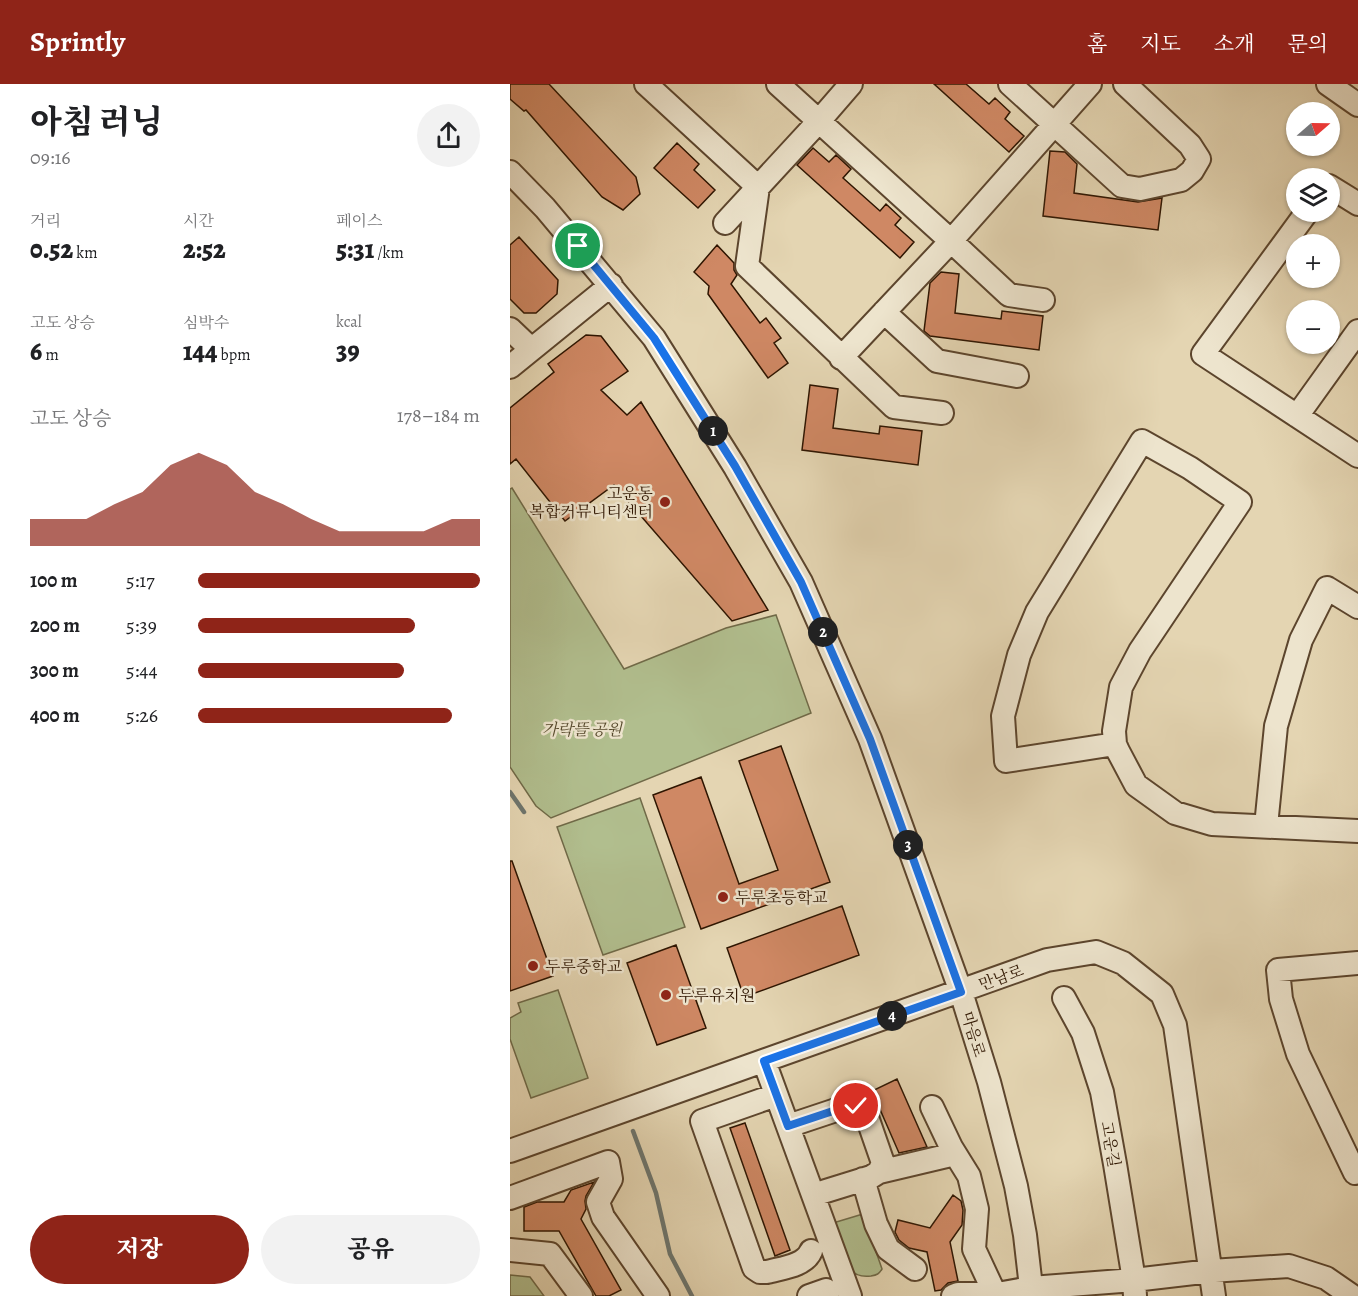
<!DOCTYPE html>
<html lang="ko">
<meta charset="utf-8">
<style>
:root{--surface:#fff;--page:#f2f2f2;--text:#202124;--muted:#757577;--accent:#8f2418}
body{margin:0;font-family:Alegreya,"Noto Serif KR",serif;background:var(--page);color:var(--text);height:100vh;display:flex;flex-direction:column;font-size:22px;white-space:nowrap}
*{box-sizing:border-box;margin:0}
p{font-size:20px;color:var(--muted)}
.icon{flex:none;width:33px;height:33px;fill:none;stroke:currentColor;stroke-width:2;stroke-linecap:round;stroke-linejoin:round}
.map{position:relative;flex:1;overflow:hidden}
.panel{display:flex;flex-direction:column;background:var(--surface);width:510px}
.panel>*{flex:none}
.needle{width:39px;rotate:70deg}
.buttons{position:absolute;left:776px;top:18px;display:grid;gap:12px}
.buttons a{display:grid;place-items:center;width:54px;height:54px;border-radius:50%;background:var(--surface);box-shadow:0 2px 4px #0004;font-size:30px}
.pin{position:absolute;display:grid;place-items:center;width:51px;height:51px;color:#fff;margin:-26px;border:3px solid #fff;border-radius:50%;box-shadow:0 2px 6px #0007}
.km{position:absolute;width:30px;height:30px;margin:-15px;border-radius:50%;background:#222;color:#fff;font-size:16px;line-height:30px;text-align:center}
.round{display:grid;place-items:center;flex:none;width:63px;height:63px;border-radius:32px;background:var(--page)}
.summary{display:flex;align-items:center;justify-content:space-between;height:102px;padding:0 30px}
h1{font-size:33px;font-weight:800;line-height:45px}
.figures{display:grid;grid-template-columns:repeat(3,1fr);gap:9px;height:102px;padding:6px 30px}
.figures div{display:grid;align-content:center}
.figures b{font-size:26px;font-weight:800}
.figures small{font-size:16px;font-weight:400}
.figures p{font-size:16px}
.chart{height:168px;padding:12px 30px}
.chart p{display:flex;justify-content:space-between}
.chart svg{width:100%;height:108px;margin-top:6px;fill:var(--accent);opacity:.7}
.button{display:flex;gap:12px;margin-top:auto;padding:12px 30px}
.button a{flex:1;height:69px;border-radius:36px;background:var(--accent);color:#fff;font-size:24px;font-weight:800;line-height:69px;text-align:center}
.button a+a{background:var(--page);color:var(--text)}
ul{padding:0 30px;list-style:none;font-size:20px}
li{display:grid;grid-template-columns:96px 72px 1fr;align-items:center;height:45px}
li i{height:15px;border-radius:8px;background:var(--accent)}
header{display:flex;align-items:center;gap:36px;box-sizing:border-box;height:84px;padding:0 30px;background:var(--accent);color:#fff}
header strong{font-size:28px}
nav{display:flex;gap:33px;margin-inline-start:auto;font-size:21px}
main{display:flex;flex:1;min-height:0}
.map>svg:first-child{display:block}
.green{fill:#b1be8e;stroke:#706a48;stroke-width:1.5}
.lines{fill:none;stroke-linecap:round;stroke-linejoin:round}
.stream{stroke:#6e766e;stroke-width:4.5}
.building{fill:#cf8864;stroke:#2e1501;stroke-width:1.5}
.minor-casing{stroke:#5c452d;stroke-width:26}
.minor{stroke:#ede4cd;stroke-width:22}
.route-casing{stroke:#fff;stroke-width:12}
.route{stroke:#1a73e8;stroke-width:8}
.poi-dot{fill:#8f2418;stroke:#ede4cd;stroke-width:2}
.labels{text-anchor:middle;stroke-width:5;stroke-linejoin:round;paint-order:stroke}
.poi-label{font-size:16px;fill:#2e1501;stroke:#ede4cd;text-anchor:start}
.park-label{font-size:16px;font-style:italic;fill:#55482b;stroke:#ede4cd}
.street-label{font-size:16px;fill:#2e1501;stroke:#ede4cd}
</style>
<header>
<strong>Sprintly</strong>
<nav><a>홈</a><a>지도</a><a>소개</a><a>문의</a></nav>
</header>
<main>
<section class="panel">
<div class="summary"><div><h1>아침 러닝</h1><p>09:16</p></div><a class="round"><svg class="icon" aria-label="share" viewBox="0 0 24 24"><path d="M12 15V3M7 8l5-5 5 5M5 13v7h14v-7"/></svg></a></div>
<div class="figures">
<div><p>거리</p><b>0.52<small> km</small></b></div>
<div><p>시간</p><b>2:52</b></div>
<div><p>페이스</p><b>5:31<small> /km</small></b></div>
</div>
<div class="figures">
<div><p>고도 상승</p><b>6<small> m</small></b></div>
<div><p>심박수</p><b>144<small> bpm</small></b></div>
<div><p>kcal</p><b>39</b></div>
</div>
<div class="chart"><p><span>고도 상승</span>178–184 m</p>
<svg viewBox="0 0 160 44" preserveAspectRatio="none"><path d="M0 44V33L10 33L20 33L30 27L40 22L50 11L60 6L70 11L80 22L90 27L100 33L110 38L120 38L130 38L140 38L150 33L160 33V44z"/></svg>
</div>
<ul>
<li><b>100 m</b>5:17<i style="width:100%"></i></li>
<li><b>200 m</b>5:39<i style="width:77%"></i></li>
<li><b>300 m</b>5:44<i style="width:73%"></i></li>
<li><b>400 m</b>5:26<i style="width:90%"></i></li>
</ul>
<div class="button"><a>저장</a><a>공유</a></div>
</section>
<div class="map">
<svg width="848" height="1212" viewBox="0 0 848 1212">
<rect width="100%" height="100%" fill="#e4d5b2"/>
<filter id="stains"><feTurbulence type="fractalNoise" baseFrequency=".00333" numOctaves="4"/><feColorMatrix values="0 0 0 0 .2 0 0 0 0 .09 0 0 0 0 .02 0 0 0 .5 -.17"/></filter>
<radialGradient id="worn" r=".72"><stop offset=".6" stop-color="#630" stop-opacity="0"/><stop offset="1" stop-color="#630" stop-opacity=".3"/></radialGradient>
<path class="green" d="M 2,404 L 114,585 L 216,544 L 266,531 L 301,629 L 41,734 L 26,722 L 0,683 L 0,405 Z
M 130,714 L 175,843 L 93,871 L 47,743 Z
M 48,906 L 78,994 L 21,1014 L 0,955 L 0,934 L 11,928 L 8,919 Z
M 353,1130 L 372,1185 C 369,1190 367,1191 361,1192 C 353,1193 344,1191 339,1184 C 334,1177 327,1150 323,1139 Z
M 0,1191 L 20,1193 L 34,1212 L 0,1212 Z"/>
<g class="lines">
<path class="stream" d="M 0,708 L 14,728
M 123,1047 L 146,1109 L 160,1170 L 182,1212"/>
</g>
<path class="building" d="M 0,0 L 39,0 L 126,93 L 130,110 L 113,126 L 92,113 L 16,26 L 14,27 L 0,15 Z
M 424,0 L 456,0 L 479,20 L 485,14 L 500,28 L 495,35 L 514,52 L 499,68 Z
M 167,59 L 189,80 L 184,86 L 205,106 L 188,124 L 144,84 Z
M 303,64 L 319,78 L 326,71 L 341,85 L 333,94 L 370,127 L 376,120 L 391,134 L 385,141 L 404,158 L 390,174 L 287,81 Z
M 540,67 L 555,68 L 567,80 L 564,109 L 628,118 L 652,114 L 648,146 L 533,132 Z
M 9,153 L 48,196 L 47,210 L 26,229 L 14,229 L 0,215 L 0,161 Z
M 207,161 L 224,179 L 224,186 L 227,191 L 221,200 L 250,239 L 256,234 L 271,254 L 264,259 L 278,279 L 258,294 L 198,210 L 199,202 L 184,188 Z
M 431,188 L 449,190 L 445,229 L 491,235 L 492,227 L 533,232 L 529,266 L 420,252 L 414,247 L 420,199 Z
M 76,251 L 91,252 L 118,287 L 91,306 L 117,331 L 131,318 L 258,526 L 222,537 L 104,401 L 55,437 L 6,375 L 0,380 L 0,324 L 44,288 L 38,280 Z
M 300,301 L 328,305 L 323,344 L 369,350 L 370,342 L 412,347 L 408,381 L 292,366 Z
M 271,662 L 320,798 L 191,845 L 143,711 L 191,693 L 229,800 L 268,786 L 229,677 Z
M 0,777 L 2,777 L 43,892 L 0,907 Z
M 332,822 L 349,871 L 234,913 L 217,864 Z
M 166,861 L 196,944 L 147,961 L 117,879 Z
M 387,995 L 417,1063 L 389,1069 L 362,1007 Z
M 235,1039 L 280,1166 L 265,1172 L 220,1044 Z
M 84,1098 L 76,1112 L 75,1117 L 76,1125 L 71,1135 L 111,1206 L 99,1212 L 86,1212 L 49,1147 L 14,1147 L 14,1123 L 27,1118 L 54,1118 L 61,1106 Z
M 443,1111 L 451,1117 L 453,1126 L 452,1141 L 440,1158 L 448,1197 L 438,1199 L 431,1206 L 425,1207 L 417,1168 L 399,1164 L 389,1156 L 385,1148 L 388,1136 L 420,1144 Z"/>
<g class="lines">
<g class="minor-casing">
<path id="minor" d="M 136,0 L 248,103
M 268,0 L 441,157 L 499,211 L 533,216
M 500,0 L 612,102 L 630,105 L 671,96 L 682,87 L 689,75 L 680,61 L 615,0
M 818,0 L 848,21
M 0,88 L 35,124 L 144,254 L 225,383 L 291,498 L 360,655 L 451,908 L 479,998 L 506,1102 L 515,1151 L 522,1212
M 819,102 L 848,120
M 248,103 L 237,182 L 384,323 L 432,329
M 797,128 L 693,270 L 848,372
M 215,139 L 309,37 L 341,0
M 374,228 L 427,277 L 507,292
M 0,245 L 21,265
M 331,274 L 441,157 L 580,0
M 0,283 L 101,201
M 787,332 L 848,247
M 605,660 L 496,677 L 493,632 L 509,571 L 527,528 L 632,357 L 680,384 L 730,418 L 630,567 L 611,603 L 604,647 L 605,660 L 608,667 L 626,701 L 665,729 L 702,740 L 848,747
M 756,742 L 766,642 L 791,556 L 817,504 L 848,523
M 848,879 L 768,886 L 771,915 L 788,970 L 845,1089 L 848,1088
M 554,914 L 573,949 L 592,1008 L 605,1080 L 624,1196 L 625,1212
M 254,977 L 340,1212
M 266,1011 L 192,1037 L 244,1184 L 250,1188 L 257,1188 C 271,1184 295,1182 301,1167
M 422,1023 L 441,1063 L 459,1092 L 467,1125 L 464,1165 L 485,1210
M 278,1042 L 341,1021 L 346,1022 L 356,1030 L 373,1079 L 369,1088 L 361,1093 L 303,1111
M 0,1067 L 537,876 L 586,868 L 613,879 L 652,910 L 665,941 L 704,1212
M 369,1088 L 445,1070
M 353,1095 L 366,1140 L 378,1165 L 405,1185
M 0,1114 L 98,1078 L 101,1095 L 88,1118 L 93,1133 L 148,1212
M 0,1166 L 40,1170 L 71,1212
M 299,1212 L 316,1206 L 317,1212
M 443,1212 L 448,1210 L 485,1210
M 476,1212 L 521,1204 L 624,1196 L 701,1187 L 779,1182 L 816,1194 L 842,1212"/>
</g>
<use href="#minor" class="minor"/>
</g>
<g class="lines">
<g class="route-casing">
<path id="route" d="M 68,162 L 144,254 L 225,382 L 291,498 L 360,655 L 451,908 L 254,977 L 278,1042 L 335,1023 L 341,1022 L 346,1022"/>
</g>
<use href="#route" class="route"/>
</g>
<g class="poi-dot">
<circle cx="155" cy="418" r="6"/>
<circle cx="213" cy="813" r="6"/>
<circle cx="23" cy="882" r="6"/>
<circle cx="156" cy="911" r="6"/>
</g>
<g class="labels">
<g class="poi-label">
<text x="143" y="415" text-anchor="end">고운동<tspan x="143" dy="18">복합커뮤니티센터</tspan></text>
<text x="225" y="819">두루초등학교</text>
<text x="35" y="888">두루중학교</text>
<text x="168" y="917">두루유치원</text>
</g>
<g class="park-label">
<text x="72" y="651">가락뜰 공원</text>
</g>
<g class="street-label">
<text transform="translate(491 893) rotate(-20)" y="6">만남로</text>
<text transform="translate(464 950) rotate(73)" y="6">마음로</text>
<text transform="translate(601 1060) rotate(80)" y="6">고운길</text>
</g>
</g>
<rect width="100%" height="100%" filter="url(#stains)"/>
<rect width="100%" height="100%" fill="url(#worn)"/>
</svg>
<div class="buttons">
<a><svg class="needle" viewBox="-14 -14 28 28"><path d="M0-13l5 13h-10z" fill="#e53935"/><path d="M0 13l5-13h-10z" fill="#757577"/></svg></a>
<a><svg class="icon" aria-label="layers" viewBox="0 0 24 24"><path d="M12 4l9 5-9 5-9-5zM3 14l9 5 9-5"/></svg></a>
<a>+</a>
<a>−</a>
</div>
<div class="pin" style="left:68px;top:162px;background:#1e9e55"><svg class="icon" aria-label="arrive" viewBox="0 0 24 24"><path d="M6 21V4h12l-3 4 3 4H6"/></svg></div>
<div class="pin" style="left:346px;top:1022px;background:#d93025"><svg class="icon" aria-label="check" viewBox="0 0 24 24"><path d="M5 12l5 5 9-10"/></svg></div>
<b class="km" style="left:203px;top:347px">1</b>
<b class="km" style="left:313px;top:548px">2</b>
<b class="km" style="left:398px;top:761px">3</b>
<b class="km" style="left:382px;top:932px">4</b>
</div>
</main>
